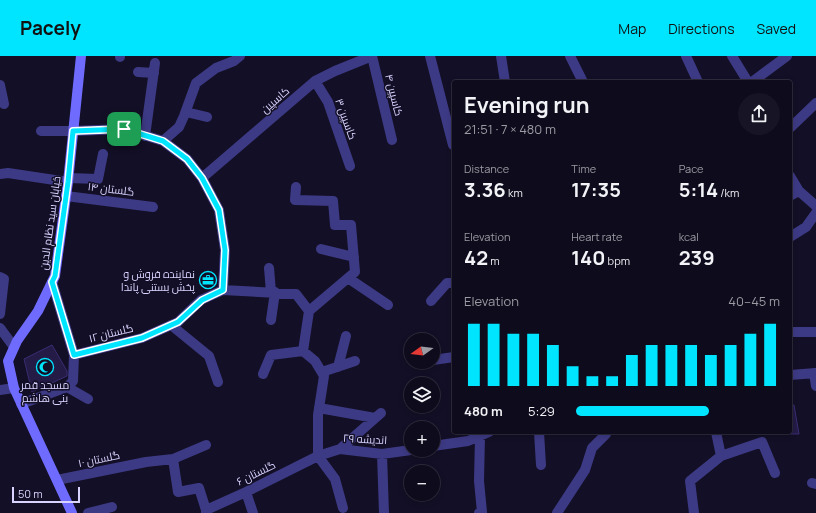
<!DOCTYPE html>
<meta charset="utf-8">
<style>
:root{--surface:#0e0b1c;--page:#171425;--text:#f1f3f6;--muted:#9b9ba3;--line:#2e2b3b;--accent:#00e5ff}
body{margin:0;font-family:Manrope,Cairo,sans-serif;background:var(--page);color:var(--text);height:100vh;display:flex;flex-direction:column;font-size:15px;white-space:nowrap}
*{box-sizing:border-box;margin:0}
p{font-size:13px;color:var(--muted)}
.icon{flex:none;width:22px;height:22px;fill:none;stroke:currentColor;stroke-width:2;stroke-linecap:round;stroke-linejoin:round}
.map{position:relative;flex:1;overflow:hidden}
.drawer{position:absolute;left:452px;top:24px;width:340px;height:354px;display:flex;flex-direction:column;background:var(--surface);border-radius:4px;box-shadow:0 2px 6px #0003,0 0 0 1px var(--line)}
.drawer>*{flex:none}
.needle{width:26px;rotate:255deg}
.tools{position:absolute;left:404px;top:277px;display:grid;gap:8px}
.tools a{display:grid;place-items:center;width:36px;height:36px;border-radius:50%;background:var(--surface);box-shadow:0 2px 6px #0003,0 0 0 1px var(--line);font-size:20px}
.scale{position:absolute;left:12px;bottom:10px;width:68px;box-sizing:border-box;padding-left:4px;border:2px solid #d9d4ff;border-top:0;font-size:11px;line-height:14px;white-space:nowrap;color:#d9d4ff;-webkit-text-stroke:3px #130f26;paint-order:stroke}
.pin{position:absolute;display:grid;place-items:center;width:34px;height:34px;color:#fff;margin:-17px;border-radius:8px;box-shadow:0 2px 6px #0006}
.round{display:grid;place-items:center;flex:none;width:42px;height:42px;border-radius:21px;background:var(--page)}
.headline{display:flex;align-items:center;justify-content:space-between;height:68px;padding:0 12px}
h1{font-size:22px;font-weight:700;line-height:30px}
.metrics{display:grid;grid-template-columns:repeat(3,1fr);gap:6px;height:68px;padding:4px 12px}
.metrics div{display:grid;align-content:center}
.metrics b{font-size:20px;font-weight:700}
.metrics small{font-size:11px;font-weight:400}
.metrics p{font-size:11px}
.chart{height:112px;padding:8px 12px}
.chart p{display:flex;justify-content:space-between}
.chart svg{width:100%;height:72px;margin-top:4px;stroke:var(--accent);stroke-width:6}
ul{padding:0 12px;list-style:none;font-size:13px}
li{display:grid;grid-template-columns:64px 48px 1fr;align-items:center;height:30px}
li i{height:10px;border-radius:5px;background:var(--accent)}
header{display:flex;align-items:center;gap:24px;box-sizing:border-box;height:56px;padding:0 20px;background:var(--accent);color:#111}
header strong{font-size:19px}
nav{display:flex;gap:22px;margin-inline-start:auto;font-size:14px}
.map>svg:first-child{display:block}
.building{fill:#241b47;stroke:#3b2d73}
.lines{fill:none;stroke-linecap:round;stroke-linejoin:round}
.minor{stroke:#3d3a85;stroke-width:10}
.secondary{stroke:#6f6bff;stroke-width:10}
.route-casing{stroke:#fff;stroke-width:8}
.route{stroke:#00e5ff;stroke-width:5}
.labels{text-anchor:middle;stroke-width:3;stroke-linejoin:round;paint-order:stroke}
.street-label{font-size:11px;fill:#d9d4ff;stroke:#130f26}
.poi-label{font-size:11px;fill:#d9d4ff;stroke:#130f26;text-anchor:end}
</style>
<header>
<strong>Pacely</strong>
<nav><a>Map</a><a>Directions</a><a>Saved</a></nav>
</header>
<div class="map">
<svg width="816" height="457" viewBox="0 0 816 457">
<rect width="100%" height="100%" fill="#130f26"/>
<path class="building" d="M 52,289 L 67,315 L 67,320 L 32,336 L 24,303 Z
M 794,349 L 799,378 L 790,378 L 790,350 Z"/>
<g class="lines">
<path class="minor" d="M 372,0 L 392,84
M 430,0 L 453,89 L 454,88
M 501,0 L 505,26
M 570,0 L 583,26
M 686,0 L 698,26
M 732,0 L 748,26
M 120,1 L 120,0
M 138,16 L 154,17
M 315,25 L 328,46 L 350,110
M 752,26 L 787,0
M 0,29 L 4,48
M 186,56 L 207,61
M 790,72 L 816,47
M 41,75 L 73,75 L 124,73 L 163,85 L 187,103 L 202,122 L 219,154 L 225,194 L 223,234
M 145,80 L 155,7
M 163,85 L 179,71 L 184,60 L 196,27 L 216,12 L 234,5 L 240,0
M 0,118 L 8,117 L 68,126
M 790,120 L 799,135 L 816,150
M 69,122 L 98,123 L 103,98
M 202,122 L 315,25 L 335,15 L 372,0
M 296,131 L 295,144 L 333,145 L 335,169 L 351,169 L 355,216 L 309,255
M 66,140 L 153,151
M 790,140 L 799,135
M 790,181 L 806,171 L 816,157
M 321,193 L 354,201
M 269,212 L 271,236
M 0,221 L 4,223 L 0,258
M 348,222 L 388,249
M 52,226 L 74,299
M 431,245 L 447,227 L 454,227
M 271,264 L 275,236
M 171,269 L 209,300 L 218,326
M 0,272 L 14,291
M 790,276 L 816,276
M 433,304 L 454,301
M 338,311 L 346,280
M 322,316 L 355,305
M 814,317 L 816,330
M 263,318 L 271,299 L 303,295
M 790,319 L 816,317
M 67,331 L 88,343
M 0,334 L 14,332
M 21,348 L 67,331 L 73,325 L 74,299 L 142,282 L 178,266 L 201,244 L 223,234 L 296,238 L 309,255 L 303,295 L 315,305 L 324,320 L 318,359 L 318,400
M 319,352 L 375,362
M 539,376 L 541,409
M 716,376 L 721,400
M 433,390 L 468,385 L 489,376
M 340,393 L 381,357
M 382,398 L 384,457
M 318,400 L 335,423 L 343,452
M 173,403 L 206,389
M 57,424 L 146,406 L 173,403 L 178,436 L 199,432 L 206,454
M 812,427 L 816,428
M 246,436 L 253,457
M 88,457 L 112,451
M 206,457 L 206,454 L 246,436 L 318,400 L 340,393 L 382,398 L 411,394
M 479,457 L 482,456 L 479,425 L 480,380
M 557,457 L 585,414 L 592,392 L 606,378 L 606,376
M 694,457 L 690,425 L 721,400 L 762,386 L 775,417"/>
<path class="secondary" d="M 72,457 L 14,332 L 8,305 L 17,285 L 38,255 L 55,220 L 68,126 L 81,0"/>
</g>
<g class="lines">
<g class="route-casing">
<path id="route" d="M 124,73 L 163,85 L 187,103 L 202,122 L 219,154 L 225,194 L 223,234 L 202,244 L 178,266 L 142,282 L 74,299 L 52,226 L 55,220 L 68,126 L 73,75 Z"/>
</g>
<use href="#route" class="route"/>
</g>
<defs>
<g id="office-ring" transform="scale(0.9)"><circle r="9.5" fill="#130f26" stroke="#00e5ff" stroke-width="1.5"/><path d="M-6-3h4V-5.5h4V-3h4V5H-6ZM-1-4.5V-3h2v-1.5ZM-6 0V1H6V0Z" fill="#00e5ff"/></g>
<g id="mosque-ring" transform="scale(0.9)"><circle r="9.5" fill="#130f26" stroke="#00e5ff" stroke-width="1.5"/><path d="M3.5-4.9A6 6 0 1 0 3.5 4.9A5 5 0 1 1 3.5-4.9Z" fill="#00e5ff"/></g>
</defs>
<g fill-rule="evenodd">
<use href="#office-ring" x="208" y="224"/>
<use href="#mosque-ring" x="45" y="311"/>
</g>
<g class="labels">
<g class="street-label">
<text transform="translate(394 39) rotate(76)" y="4">کاسپین ۴</text>
<text transform="translate(275 44) rotate(-41)" y="4">کاسپین</text>
<text transform="translate(346 63) rotate(70)" y="4">کاسپین ۳</text>
<text transform="translate(111 133) rotate(7)" y="4">گلستان ۱۴</text>
<text transform="translate(50 167) rotate(-82)" y="4">خیابان سید نظام الدین</text>
<text transform="translate(111 277) rotate(-14)" y="4">گلستان ۱۲</text>
<text transform="translate(365 383) rotate(3)" y="4">اندیشه ۲۹</text>
<text transform="translate(99 403) rotate(-12)" y="4">گلستان ۱۰</text>
<text transform="translate(256 417) rotate(-26)" y="4">گلستان ۶</text>
</g>
<g class="poi-label">
<text x="195" y="222">نماینده فروش و<tspan x="195" dy="13">پخش بستنی پاندا</tspan></text>
<text x="45" y="333" text-anchor="middle">مسجد قمر<tspan x="45" dy="13">بنی هاشم</tspan></text>
</g>
</g>
</svg>
<div class="tools">
<a><svg class="needle" viewBox="-14 -14 28 28"><path d="M0-13l5 13h-10z" fill="#e53935"/><path d="M0 13l5-13h-10z" fill="#9b9ba3"/></svg></a>
<a><svg class="icon" aria-label="layers" viewBox="0 0 24 24"><path d="M12 4l9 5-9 5-9-5zM3 14l9 5 9-5"/></svg></a>
<a>+</a>
<a>−</a>
</div>
<div class="scale">50 m</div>
<div class="pin" style="left:124px;top:73px;background:#1e9e55"><svg class="icon" aria-label="arrive" viewBox="0 0 24 24"><path d="M6 21V4h12l-3 4 3 4H6"/></svg></div>
<section class="drawer">
<div class="headline"><div><h1>Evening run</h1><p>21:51 · 7 × 480 m</p></div><a class="round"><svg class="icon" aria-label="share" viewBox="0 0 24 24"><path d="M12 15V3M7 8l5-5 5 5M5 13v7h14v-7"/></svg></a></div>
<div class="metrics">
<div><p>Distance</p><b>3.36<small> km</small></b></div>
<div><p>Time</p><b>17:35</b></div>
<div><p>Pace</p><b>5:14<small> /km</small></b></div>
</div>
<div class="metrics">
<div><p>Elevation</p><b>42<small> m</small></b></div>
<div><p>Heart rate</p><b>140<small> bpm</small></b></div>
<div><p>kcal</p><b>239</b></div>
</div>
<div class="chart"><p><span>Elevation</span>40–45 m</p>
<svg viewBox="0 0 160 44" preserveAspectRatio="none"><path d="M5 44V6M15 44V6M25 44V12M35 44V12M45 44V19M55 44V32M65 44V38M75 44V38M85 44V25M95 44V19M105 44V19M115 44V19M125 44V25M135 44V19M145 44V12M155 44V6"/></svg>
</div>
<ul>
<li><b>480 m</b>5:29<i style="width:65%"></i></li>
</ul>
</section>
</div>
